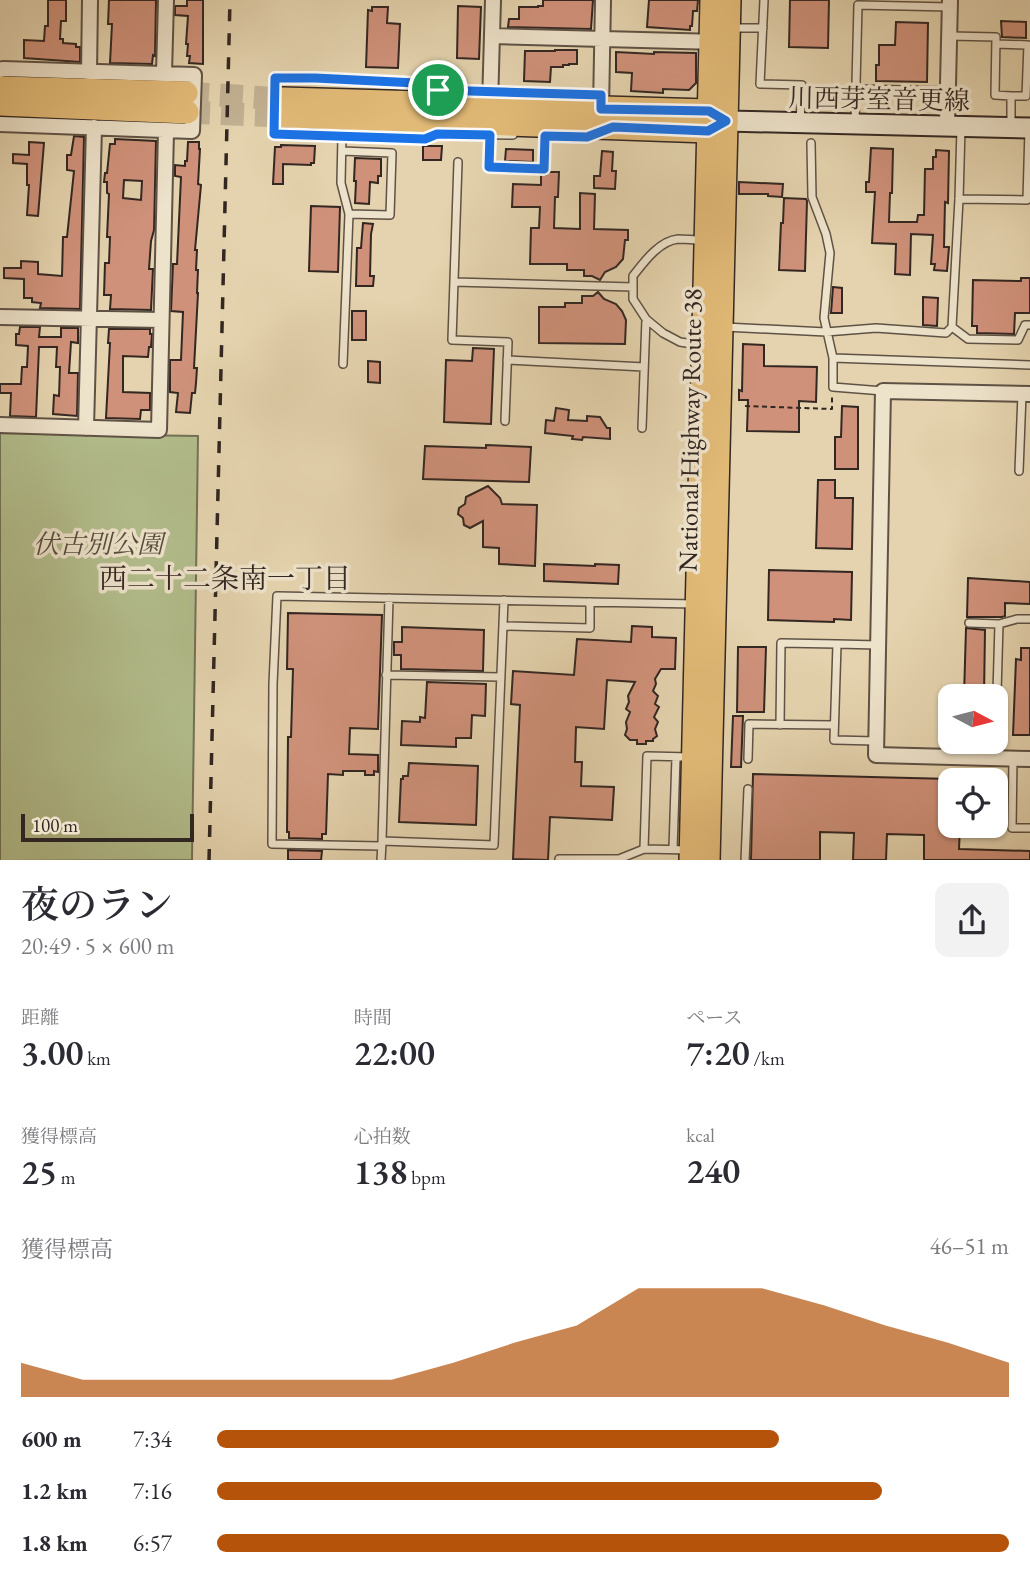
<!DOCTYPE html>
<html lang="ja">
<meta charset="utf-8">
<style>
:root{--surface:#fff;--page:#f2f2f3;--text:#2b2b33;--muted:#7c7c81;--accent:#b45309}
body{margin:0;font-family:"EB Garamond","Noto Serif JP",serif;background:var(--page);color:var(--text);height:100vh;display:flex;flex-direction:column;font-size:26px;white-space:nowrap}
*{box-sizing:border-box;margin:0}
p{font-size:23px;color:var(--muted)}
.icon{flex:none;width:38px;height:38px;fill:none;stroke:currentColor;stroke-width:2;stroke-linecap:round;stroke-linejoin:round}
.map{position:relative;height:860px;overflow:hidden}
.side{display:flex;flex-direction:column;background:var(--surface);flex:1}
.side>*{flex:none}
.needle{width:46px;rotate:97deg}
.tools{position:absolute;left:938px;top:684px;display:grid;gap:14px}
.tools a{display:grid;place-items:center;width:70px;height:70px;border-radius:14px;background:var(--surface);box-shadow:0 2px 5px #0004;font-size:35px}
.scale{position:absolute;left:21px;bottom:18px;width:173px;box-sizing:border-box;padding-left:7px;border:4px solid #332722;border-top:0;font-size:19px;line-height:24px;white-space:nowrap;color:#332722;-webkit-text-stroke:5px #ede2ca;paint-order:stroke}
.pin{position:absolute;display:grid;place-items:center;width:60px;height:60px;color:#fff;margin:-30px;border:4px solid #fff;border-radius:50%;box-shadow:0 2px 7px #0007}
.round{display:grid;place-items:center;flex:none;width:74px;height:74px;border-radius:14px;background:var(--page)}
.head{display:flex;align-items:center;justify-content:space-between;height:119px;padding:0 21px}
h1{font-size:38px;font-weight:600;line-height:52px}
.figures{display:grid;grid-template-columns:repeat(3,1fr);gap:10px;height:119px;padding:7px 21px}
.figures div{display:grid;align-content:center}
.figures b{font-size:35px;font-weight:600}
.figures small{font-size:19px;font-weight:400}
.figures p{font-size:19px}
.chart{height:196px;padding:14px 21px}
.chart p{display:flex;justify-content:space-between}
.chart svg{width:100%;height:126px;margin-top:7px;fill:var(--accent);opacity:.7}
ul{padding:0 21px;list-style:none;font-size:23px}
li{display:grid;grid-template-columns:112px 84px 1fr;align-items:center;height:52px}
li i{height:18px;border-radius:9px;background:var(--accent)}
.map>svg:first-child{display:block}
.green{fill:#b2bc8b;stroke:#727256;stroke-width:2}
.building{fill:#cf917a;stroke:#332722;stroke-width:2;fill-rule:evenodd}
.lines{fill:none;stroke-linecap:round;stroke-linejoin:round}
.primary-tunnel{stroke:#c1b192;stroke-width:23;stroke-dasharray:23 11;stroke-linecap:butt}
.service-casing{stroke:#5f5245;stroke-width:10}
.minor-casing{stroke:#5f5245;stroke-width:18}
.secondary-casing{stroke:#332722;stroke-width:23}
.primary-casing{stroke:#332722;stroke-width:26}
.trunk-casing{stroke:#332722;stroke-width:26}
.path{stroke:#332722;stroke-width:2;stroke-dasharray:5 3.5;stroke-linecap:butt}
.service{stroke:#ede2ca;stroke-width:7}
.minor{stroke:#ede2ca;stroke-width:14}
.secondary{stroke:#ede2ca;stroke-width:19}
.primary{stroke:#e2ba77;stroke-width:23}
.trunk{stroke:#e2ba77;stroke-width:23}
.rail{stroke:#332722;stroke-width:3.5;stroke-dasharray:12 12;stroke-linecap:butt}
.route-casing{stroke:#fff;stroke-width:14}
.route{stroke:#1a73e8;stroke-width:9}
.labels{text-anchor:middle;stroke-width:7;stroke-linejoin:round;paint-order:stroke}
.street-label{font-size:26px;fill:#332722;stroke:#ede2ca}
.park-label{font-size:26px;font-style:italic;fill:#534c3c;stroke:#ede2ca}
.neighbourhood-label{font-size:28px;fill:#332722;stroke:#ede2ca}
</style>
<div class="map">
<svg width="1030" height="861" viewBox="0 0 1030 861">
<rect width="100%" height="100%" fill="#e4d3ae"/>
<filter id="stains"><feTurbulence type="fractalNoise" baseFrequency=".00286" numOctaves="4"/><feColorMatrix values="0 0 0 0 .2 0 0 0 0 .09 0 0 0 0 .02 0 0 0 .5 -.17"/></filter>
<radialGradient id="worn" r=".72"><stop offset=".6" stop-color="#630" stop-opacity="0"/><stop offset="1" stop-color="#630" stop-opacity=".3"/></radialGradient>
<path class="green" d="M 0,433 L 198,436 L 192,860 L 0,861 Z"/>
<path class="building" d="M 48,0 L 66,0 L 66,21 L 61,21 L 60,39 L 63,39 L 63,43 L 76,44 L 76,47 L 80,47 L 80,62 L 24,58 L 24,40 L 44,41 L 45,26 L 48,26 Z
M 109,0 L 156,0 L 155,56 L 153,55 L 152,64 L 110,63 L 112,24 L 108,24 Z
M 187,0 L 203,0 L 203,64 L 189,63 L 190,56 L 187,56 L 188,44 L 186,44 L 188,16 L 175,15 L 175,6 L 187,6 Z
M 543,0 L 593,0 L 591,29 L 508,27 L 509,19 L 519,19 L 519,7 L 538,7 L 538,6 L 543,6 Z
M 649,0 L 698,0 L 697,11 L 693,11 L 692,26 L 690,26 L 690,30 L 647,27 Z
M 790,0 L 829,0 L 828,48 L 789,47 Z
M 458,6 L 481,7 L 479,59 L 457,58 Z
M 372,7 L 388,7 L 387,23 L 400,24 L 398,68 L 366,67 L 368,10 L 372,11 Z
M 1001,21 L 1026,22 L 1026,38 L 1002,37 Z
M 896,22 L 928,23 L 927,82 L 876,81 L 876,65 L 879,65 L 879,45 L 895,45 Z
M 555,50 L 577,50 L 577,64 L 569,64 L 569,65 L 563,65 L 563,67 L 551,67 L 550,82 L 524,81 L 525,51 L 555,51 Z
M 616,52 L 654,54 L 654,52 L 696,53 L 696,83 L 689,90 L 663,89 L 663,93 L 631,91 L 632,73 L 616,72 Z
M 74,136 L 84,137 L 80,309 L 40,308 L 41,303 L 32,302 L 32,298 L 24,298 L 24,279 L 4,278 L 4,268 L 21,268 L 21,261 L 38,262 L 38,274 L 62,276 L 63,237 L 67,237 L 74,171 L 67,170 L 67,155 L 71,155 Z
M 115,139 L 156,141 L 154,230 L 151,241 L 149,269 L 153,269 L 151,310 L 110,309 L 111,295 L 104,295 L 105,263 L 109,263 L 110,237 L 107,237 L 109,194 L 107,193 L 107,182 L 104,182 L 105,173 L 107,173 L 110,144 L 115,144 ZM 124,180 L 142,181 L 141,200 L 123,198 Z
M 29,142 L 44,143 L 38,216 L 27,215 L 29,185 L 27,185 L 27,164 L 13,163 L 13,154 L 29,155 Z
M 188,142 L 199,142 L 199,149 L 200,149 L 198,184 L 201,185 L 195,250 L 197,250 L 196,270 L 198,270 L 197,293 L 198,293 L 194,368 L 197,368 L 196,383 L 195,393 L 192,393 L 190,413 L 176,412 L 178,393 L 170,392 L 170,360 L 181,360 L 183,312 L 171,311 L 173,264 L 177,264 L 181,177 L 175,176 L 175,165 L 185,166 L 185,161 L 187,161 Z
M 281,145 L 315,146 L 314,163 L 311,163 L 311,165 L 283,164 L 283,184 L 273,184 L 275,147 L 281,147 Z
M 423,146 L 442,146 L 441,160 L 423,160 Z
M 871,148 L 893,149 L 892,193 L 890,193 L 889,222 L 917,222 L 918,215 L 924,215 L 925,169 L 933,169 L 933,157 L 936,157 L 936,150 L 949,151 L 948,203 L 945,202 L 944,247 L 949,247 L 947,271 L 934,270 L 935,264 L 931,264 L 933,235 L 911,234 L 910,275 L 895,274 L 896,244 L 872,243 L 875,192 L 866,192 L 866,182 L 869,182 Z
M 506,149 L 533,150 L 533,162 L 505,161 Z
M 602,151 L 613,152 L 612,171 L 616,171 L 615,189 L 594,188 L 594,176 L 600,176 Z
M 355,158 L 381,159 L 381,176 L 378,176 L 378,183 L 370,182 L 369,204 L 355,203 L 356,181 L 354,181 Z
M 549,172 L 559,172 L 558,197 L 555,197 L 554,228 L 580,229 L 580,193 L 595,194 L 594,229 L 628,230 L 628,240 L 625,240 L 623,259 L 616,267 L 605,272 L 600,280 L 592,276 L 584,276 L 584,270 L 567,270 L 567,264 L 530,264 L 531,228 L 539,228 L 540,207 L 512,207 L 513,184 L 541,185 L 541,175 L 546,175 Z
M 739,182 L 783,184 L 782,197 L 768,196 L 768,194 L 739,194 Z
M 784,198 L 806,199 L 807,201 L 805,271 L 779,270 L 781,223 L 783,223 Z
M 311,206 L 340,207 L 338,272 L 309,271 Z
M 363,223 L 373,224 L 371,234 L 370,276 L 374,276 L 373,286 L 356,286 L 357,248 L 361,248 Z
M 1021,278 L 1030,278 L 1030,313 L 1015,313 L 1014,334 L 977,333 L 977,326 L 972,326 L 973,280 L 1021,281 Z
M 833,287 L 842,288 L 842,313 L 831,313 Z
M 598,292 L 604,299 L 616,304 L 622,311 L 626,320 L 625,344 L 539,343 L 539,307 L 565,307 L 565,303 L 582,303 L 582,296 L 593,296 Z
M 923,297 L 938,298 L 937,326 L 923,325 Z
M 352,311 L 366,311 L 366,340 L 352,340 Z
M 20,327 L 40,327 L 39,337 L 61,337 L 61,328 L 78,328 L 78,343 L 71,342 L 69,373 L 78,373 L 77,416 L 53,414 L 54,395 L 59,396 L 60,367 L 56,367 L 57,347 L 39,347 L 36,417 L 10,416 L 11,393 L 0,393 L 0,384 L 21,384 L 22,367 L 27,367 L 28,346 L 16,345 L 16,334 L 19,334 Z
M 109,329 L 150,329 L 150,334 L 152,334 L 151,347 L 149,347 L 148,357 L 123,356 L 123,392 L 150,393 L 150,410 L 141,410 L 140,419 L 106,418 L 110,343 L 108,343 Z
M 743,344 L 764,345 L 764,366 L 817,367 L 816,402 L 799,401 L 799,432 L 747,431 L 748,400 L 739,400 L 739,390 L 742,391 Z
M 473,348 L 494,349 L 491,424 L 444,422 L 446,360 L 472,361 Z
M 368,361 L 380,362 L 380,383 L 368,382 Z
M 842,406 L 858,407 L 858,469 L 835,469 L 835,437 L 841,437 Z
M 556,408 L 569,410 L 568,420 L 587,421 L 587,416 L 600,417 L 607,428 L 610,428 L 610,439 L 583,437 L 582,440 L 572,439 L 573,436 L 545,433 L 546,420 L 554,421 Z
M 486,445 L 531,447 L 529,482 L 423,479 L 425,446 L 486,448 Z
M 818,480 L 835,480 L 835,498 L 853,498 L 852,549 L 816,548 Z
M 488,486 L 500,498 L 502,504 L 537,505 L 535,566 L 499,564 L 499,548 L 483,547 L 483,521 L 470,528 L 464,525 L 463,518 L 458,514 L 459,508 L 465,504 L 466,497 Z
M 544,564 L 595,566 L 595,564 L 619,565 L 618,584 L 544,581 Z
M 769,570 L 852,572 L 851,620 L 834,619 L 834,622 L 768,620 Z
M 968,578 L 1030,582 L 1030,604 L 1005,603 L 1005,616 L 1002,617 L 967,617 Z
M 288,613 L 382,615 L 378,729 L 350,728 L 349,754 L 378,755 L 378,772 L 374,771 L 374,775 L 365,775 L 365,771 L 343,771 L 343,775 L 328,774 L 326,834 L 322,834 L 322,839 L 289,838 L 289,832 L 287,832 L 288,737 L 291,737 L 293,669 L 287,669 Z
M 632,626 L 652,627 L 652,637 L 676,638 L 675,669 L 661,669 L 655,679 L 656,684 L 653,691 L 658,696 L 655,704 L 659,707 L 654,717 L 658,722 L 655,729 L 657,736 L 653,739 L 653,741 L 646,741 L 646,744 L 637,744 L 637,740 L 630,740 L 625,735 L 627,729 L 626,722 L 630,712 L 626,709 L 629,702 L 628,696 L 635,682 L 607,680 L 604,729 L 576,727 L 575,762 L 582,762 L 581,786 L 614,787 L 612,820 L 550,817 L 548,860 L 513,859 L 520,705 L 511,704 L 513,671 L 574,675 L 577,639 L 631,642 Z
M 402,627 L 484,630 L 483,671 L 401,669 L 401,655 L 394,655 L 394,642 L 402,642 Z
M 966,628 L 985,630 L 984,696 L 964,696 Z
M 738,647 L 766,647 L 764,712 L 737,712 Z
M 1021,648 L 1030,648 L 1030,735 L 1013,735 L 1016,659 L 1021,660 Z
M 427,682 L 486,684 L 485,716 L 472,715 L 471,738 L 456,738 L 456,747 L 401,745 L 402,721 L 420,722 L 420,717 L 425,718 Z
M 733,716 L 743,716 L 741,767 L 731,767 Z
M 409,763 L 478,766 L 476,825 L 399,822 L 401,779 L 403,779 L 403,776 L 408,776 Z
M 753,774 L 950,779 L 950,826 L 960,826 L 959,849 L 1030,851 L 1030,860 L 924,860 L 924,835 L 887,834 L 886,860 L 853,860 L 854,833 L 820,832 L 820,860 L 751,860 Z
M 288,850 L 322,851 L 321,860 L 288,860 Z"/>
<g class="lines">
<path class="primary-tunnel" d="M 186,93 L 283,99
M 187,112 L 281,116"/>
<g class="service-casing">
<path id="service" d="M 764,0 L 760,84 L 802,85 L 800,122
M 733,28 L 763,28
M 950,36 L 996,37 L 995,95 L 1011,96 L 1011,127
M 996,44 L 1028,45 L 1026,96 L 1011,96
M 856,89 L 947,91
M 275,100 L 275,78 L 416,83 L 438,90 L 601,95
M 274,116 L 274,134 L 425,139 L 437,134 L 513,135
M 855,123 L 858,5 L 950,7
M 490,135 L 489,167 L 544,169 L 545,136
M 342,136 L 341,183 L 349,214 L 343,364
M 811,143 L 812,197 L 826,234 L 830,253 L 824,318 L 833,358 L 833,387 L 883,391
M 342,151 L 392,153 L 390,215 L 349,214
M 458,162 L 452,340 L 508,342 L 505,421
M 959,199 L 1027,200 L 1029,129
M 454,282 L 633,287
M 725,327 L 826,332 L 876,328 L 946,333 L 952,327 L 959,199 L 961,128
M 952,327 L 968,339 L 1018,340 L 1025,325 L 1030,325
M 699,345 L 680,342 L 663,333 L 646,319 L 633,299 L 633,276 C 644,262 659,241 678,239 C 685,239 694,240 701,240
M 833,358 L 1030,365
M 507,360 L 644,367
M 642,428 L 646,319
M 1019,471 L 1022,394
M 389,598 L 382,841 L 494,845 L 504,600
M 969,623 L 999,624
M 503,626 L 590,628 L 590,602
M 386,675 L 501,677
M 780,725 L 781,643 L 837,644
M 996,727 L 999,624 L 1017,619 L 1030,619
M 876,741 L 834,740 L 837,644 L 878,645
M 690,757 L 647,756 L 644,849 L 690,850
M 748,759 L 749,724 L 833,725
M 1013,759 L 1012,828 L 1030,828
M 381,846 L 272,844 L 273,684 L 277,596 L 695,604
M 673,849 L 676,757
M 559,859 L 619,859 L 644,849
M 381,861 L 382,842
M 745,861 L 748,789"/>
</g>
<g class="minor-casing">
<path id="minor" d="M 492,36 L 718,42
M 0,70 L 3,69 L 194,75 L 192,131 L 0,124
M 89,73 L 90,0
M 164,73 L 166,0
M 490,105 L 493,0
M 601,109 L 603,0
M 947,126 L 950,0
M 0,317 L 161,320
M 1030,394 L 883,391 L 876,755 L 1030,759
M 0,425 L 159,430 L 166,131
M 86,428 L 94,127"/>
</g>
<g class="secondary-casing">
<path id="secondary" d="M 726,121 L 1030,128"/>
</g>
<g class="primary-casing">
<path id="primary" d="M 0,88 L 186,93
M 0,104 L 187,112
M 281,116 L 708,131 L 726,121 L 709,111 L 283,99"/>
</g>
<g class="trunk-casing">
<path id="trunk" d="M 691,861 L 712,0
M 708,861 L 729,0"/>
</g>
<path class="path" d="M 745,406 L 832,409 L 832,395"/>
<use href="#service" class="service"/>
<use href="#minor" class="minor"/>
<use href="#secondary" class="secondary"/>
<use href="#primary" class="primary"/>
<use href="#trunk" class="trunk"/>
<path class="rail" d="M 209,861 L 230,0"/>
</g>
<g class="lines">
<g class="route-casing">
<path id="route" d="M 275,78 L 315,78 L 416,83 L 438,90 L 601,95 L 601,109 L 709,111 L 726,121 L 708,131 L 613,127 L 587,137 L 545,136 L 544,169 L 489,167 L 490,135 L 437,134 L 425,139 L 274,134 Z"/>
</g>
<use href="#route" class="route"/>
</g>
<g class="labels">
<g class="street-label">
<text transform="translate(879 99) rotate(1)" y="9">川西芽室音更線</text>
<text transform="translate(690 430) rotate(-89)" y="9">National Highway Route 38</text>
</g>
<g class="park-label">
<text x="98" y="553">伏古別公園</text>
</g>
<g class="neighbourhood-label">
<text x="225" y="588">西二十二条南一丁目</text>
</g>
</g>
<rect width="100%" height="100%" filter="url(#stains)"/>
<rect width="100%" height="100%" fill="url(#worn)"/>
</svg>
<div class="tools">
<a><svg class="needle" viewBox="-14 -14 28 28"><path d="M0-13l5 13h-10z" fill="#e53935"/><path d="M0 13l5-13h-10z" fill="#7c7c81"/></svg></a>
<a><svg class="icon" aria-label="locate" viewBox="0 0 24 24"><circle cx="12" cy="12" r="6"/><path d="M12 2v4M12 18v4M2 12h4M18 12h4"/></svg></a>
</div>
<div class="scale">100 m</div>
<div class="pin" style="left:438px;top:90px;background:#1e9e55"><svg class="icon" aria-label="arrive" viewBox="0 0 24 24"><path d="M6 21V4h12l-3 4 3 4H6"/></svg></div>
</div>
<section class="side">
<div class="head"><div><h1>夜のラン</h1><p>20:49 · 5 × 600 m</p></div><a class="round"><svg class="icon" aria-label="share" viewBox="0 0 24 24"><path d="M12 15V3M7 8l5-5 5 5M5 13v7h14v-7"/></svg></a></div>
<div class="figures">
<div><p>距離</p><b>3.00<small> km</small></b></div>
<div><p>時間</p><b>22:00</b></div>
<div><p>ペース</p><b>7:20<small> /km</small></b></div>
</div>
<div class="figures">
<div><p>獲得標高</p><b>25<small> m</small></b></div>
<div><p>心拍数</p><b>138<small> bpm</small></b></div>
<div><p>kcal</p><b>240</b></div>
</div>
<div class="chart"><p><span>獲得標高</span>46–51 m</p>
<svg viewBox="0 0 160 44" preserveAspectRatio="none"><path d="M0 44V32L10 38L20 38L30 38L40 38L50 38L60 38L70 32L80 25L90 19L100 6L110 6L120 6L130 12L140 19L150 25L160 32V44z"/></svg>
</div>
<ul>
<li><b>600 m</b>7:34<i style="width:71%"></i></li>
<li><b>1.2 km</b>7:16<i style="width:84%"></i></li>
<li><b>1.8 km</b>6:57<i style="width:100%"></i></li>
</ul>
</section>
